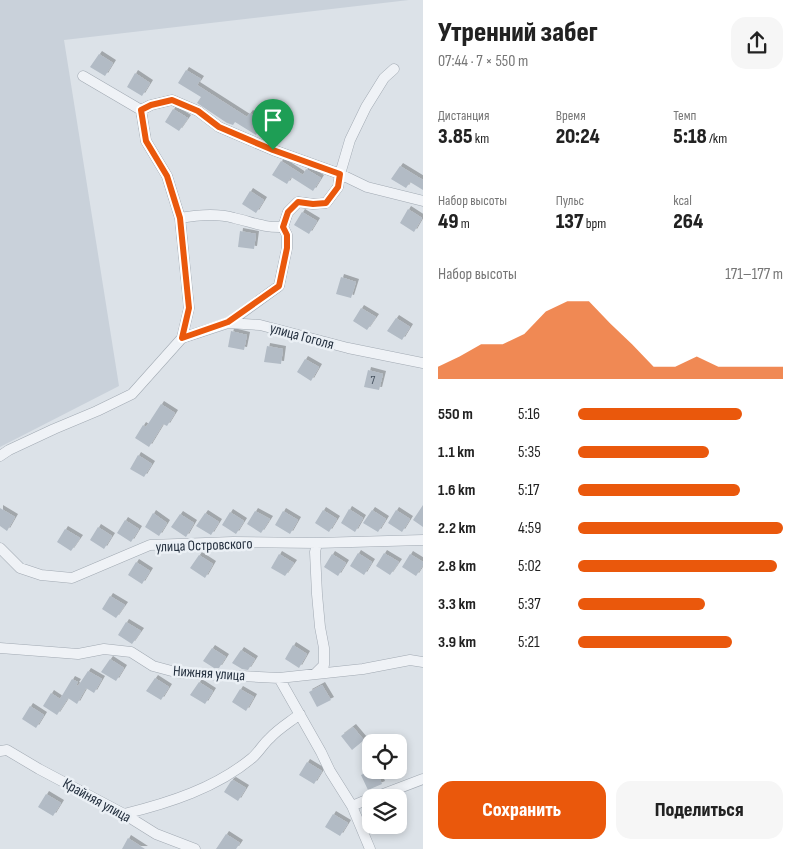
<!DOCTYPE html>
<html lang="ru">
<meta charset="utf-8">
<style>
:root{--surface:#fff;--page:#f6f6f6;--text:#222;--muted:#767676;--accent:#ea580c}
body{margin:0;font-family:"Sofia Sans Condensed",sans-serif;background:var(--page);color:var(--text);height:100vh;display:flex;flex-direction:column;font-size:19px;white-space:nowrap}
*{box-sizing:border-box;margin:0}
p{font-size:16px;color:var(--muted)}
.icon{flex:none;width:28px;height:28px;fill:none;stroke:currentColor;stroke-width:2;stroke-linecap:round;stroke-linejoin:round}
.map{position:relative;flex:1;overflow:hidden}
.drawer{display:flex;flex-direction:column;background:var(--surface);width:375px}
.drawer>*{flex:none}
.tools{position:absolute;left:362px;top:734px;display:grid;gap:10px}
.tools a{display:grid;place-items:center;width:45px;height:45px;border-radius:10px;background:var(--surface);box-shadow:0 2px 8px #0003;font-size:25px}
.pin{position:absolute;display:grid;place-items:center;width:42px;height:42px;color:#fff;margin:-51px -21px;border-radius:50% 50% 50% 0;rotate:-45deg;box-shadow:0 0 5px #0007}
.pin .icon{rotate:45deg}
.round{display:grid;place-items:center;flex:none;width:52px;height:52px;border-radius:15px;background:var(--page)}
.headline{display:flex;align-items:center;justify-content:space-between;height:85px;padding:0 15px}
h1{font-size:28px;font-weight:800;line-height:38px}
.stats{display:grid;grid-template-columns:repeat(3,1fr);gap:8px;height:85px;padding:5px 15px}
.stats div{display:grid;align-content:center}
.stats b{font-size:21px;font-weight:800}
.stats small{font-size:14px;font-weight:400}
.stats p{font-size:14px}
.chart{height:140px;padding:10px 15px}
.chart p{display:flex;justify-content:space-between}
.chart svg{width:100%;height:90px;margin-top:5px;fill:var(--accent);opacity:.7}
.primary-button{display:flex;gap:10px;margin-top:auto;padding:10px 15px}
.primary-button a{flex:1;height:58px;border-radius:15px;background:var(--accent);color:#fff;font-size:20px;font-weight:800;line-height:58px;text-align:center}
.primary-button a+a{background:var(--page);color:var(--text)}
ul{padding:0 15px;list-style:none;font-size:16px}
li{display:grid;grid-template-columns:80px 60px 1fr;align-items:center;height:38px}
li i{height:12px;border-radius:6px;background:var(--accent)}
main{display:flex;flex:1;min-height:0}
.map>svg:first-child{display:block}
.built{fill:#c9d1da}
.building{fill:#b2bbc5;filter:url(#shadow)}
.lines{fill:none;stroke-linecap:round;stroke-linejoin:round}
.minor-casing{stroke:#a1a9b2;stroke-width:11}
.minor{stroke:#eff2f6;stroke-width:10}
.route-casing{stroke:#fff;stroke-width:10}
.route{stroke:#ea580c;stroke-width:6}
.labels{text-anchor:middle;stroke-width:5;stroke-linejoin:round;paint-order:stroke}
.number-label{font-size:12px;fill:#485360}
.street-label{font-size:15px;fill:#24303f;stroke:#ebf0f5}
</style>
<main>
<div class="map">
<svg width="423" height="849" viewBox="0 0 423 849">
<defs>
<filter id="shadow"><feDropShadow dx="3" dy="-3" stdDeviation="0" flood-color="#0004"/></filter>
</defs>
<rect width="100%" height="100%" fill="#dce2e8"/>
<path class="built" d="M 0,0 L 409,0 L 64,40 L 119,386 L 0,447 Z"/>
<path class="building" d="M 99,54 L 113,63 L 105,76 L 90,67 Z
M 186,70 L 201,79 L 197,85 L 247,117 L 250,113 L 264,122 L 256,135 L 235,122 L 233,125 L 227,123 L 197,103 L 201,97 L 178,83 Z
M 135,73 L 150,83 L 142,96 L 127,87 Z
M 173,109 L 188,118 L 179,131 L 165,122 Z
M 281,161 L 303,175 L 306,169 L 321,178 L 313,191 L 291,177 L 287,184 L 272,175 Z
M 400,166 L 423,180 L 423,190 L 410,182 L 406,188 L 391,179 Z
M 250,191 L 264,200 L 256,213 L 242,204 Z
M 408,209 L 422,218 L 414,232 L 400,223 Z
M 302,212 L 317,221 L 309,234 L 294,225 Z
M 240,231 L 256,234 L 254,249 L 238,247 Z
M 341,277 L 356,282 L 351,298 L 336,294 Z
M 361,308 L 376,317 L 367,330 L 353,321 Z
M 396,318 L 410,327 L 402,340 L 387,331 Z
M 231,331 L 247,335 L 244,350 L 228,347 Z
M 267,346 L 283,349 L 281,364 L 264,362 Z
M 305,359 L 319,367 L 311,381 L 297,372 Z
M 368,370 L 383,374 L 379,390 L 364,387 Z
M 161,404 L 175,413 L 167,426 L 163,424 L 149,447 L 135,438 L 143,425 L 146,427 Z
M 138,455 L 152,464 L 144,477 L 130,469 Z
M 423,505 L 423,527 L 413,520 Z
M 0,508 L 15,517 L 7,531 L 0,526 Z
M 349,509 L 363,518 L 355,532 L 341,523 Z
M 323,510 L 337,519 L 329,532 L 315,523 Z
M 372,510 L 386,519 L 378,532 L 363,523 Z
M 396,510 L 410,519 L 402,532 L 388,523 Z
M 255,511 L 270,519 L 261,533 L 247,524 Z
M 283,511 L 298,520 L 290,534 L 275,525 Z
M 230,512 L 244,521 L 236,534 L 222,525 Z
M 153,513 L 167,523 L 159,536 L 145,527 Z
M 205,513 L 219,522 L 211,535 L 196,526 Z
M 180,514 L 194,523 L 186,537 L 171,527 Z
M 125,520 L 139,529 L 131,542 L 117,533 Z
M 98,527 L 112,536 L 104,549 L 90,540 Z
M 65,529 L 80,538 L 71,551 L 57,542 Z
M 358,553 L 372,562 L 364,575 L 350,566 Z
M 384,553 L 399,562 L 390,575 L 376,566 Z
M 279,554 L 294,563 L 285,576 L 271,568 Z
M 332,554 L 346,563 L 338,576 L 324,567 Z
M 410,554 L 423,562 L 423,565 L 416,576 L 402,567 Z
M 199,555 L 213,564 L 205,578 L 190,568 Z
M 136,562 L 150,571 L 142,584 L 128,575 Z
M 110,596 L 125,605 L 116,618 L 102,609 Z
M 126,622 L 141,631 L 132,644 L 118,635 Z
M 293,645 L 307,654 L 299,668 L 285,659 Z
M 212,648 L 226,657 L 219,668 L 214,668 L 203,661 Z
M 241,650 L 255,659 L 248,670 L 242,669 L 232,663 Z
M 110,659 L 124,668 L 116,681 L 101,672 Z
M 88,671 L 102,679 L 94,693 L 86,688 L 77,704 L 68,698 L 57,715 L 43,706 L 51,693 L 60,699 L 72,679 L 78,682 L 76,685 L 78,686 Z
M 155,678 L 169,687 L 161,700 L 146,691 Z
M 199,682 L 213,691 L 205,704 L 190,695 Z
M 322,685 L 331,700 L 317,707 L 309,692 Z
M 240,689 L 254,697 L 246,711 L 232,702 Z
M 30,706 L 44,715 L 36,728 L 22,719 Z
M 353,727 L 364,740 L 352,750 L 341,736 Z
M 307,762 L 322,771 L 314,784 L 299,775 Z
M 372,770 L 376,770 L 382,784 L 368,790 L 361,775 Z
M 233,780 L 246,788 L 238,801 L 224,792 L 231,781 Z
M 46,794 L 61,803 L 53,816 L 38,807 Z
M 333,814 L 348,823 L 340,836 L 325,827 Z
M 226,834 L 240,843 L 236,849 L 216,849 Z
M 128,838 L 145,849 L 122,849 Z"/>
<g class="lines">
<g class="minor-casing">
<path id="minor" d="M 83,76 L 141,110 L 151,105 L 172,100 L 198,111 L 219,127 L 273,150 L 340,174 L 367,187 L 423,201
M 180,218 C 197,215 217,213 234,218 C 252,222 264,228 283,227
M 228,323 L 279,286 L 287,248 L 287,235 L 283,227 L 288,212 L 298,202 L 313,204 L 326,203 L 338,187 L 340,174 L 350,140 L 366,107 L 384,78 L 394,69
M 182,338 L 228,323 L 260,325 L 348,348 L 423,363
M 0,456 L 9,450 L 54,429 L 97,411 L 132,394 L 182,338 L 189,308 L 180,218 L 167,176 L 146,141 L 141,110
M 0,548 L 20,568 L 41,575 L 72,578 L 150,545 L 233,542 L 317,543 L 423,540
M 0,648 L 78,654 L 104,649 L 131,652 L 153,666 L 179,673 L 279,678 L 363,669 L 410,660 L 423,662
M 315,674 L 324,665 L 324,648 L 320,627 L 317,594 L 315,552 L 317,543
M 279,678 L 321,752 L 330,771 L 352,806 L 370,849
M 0,751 L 7,750 L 39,769 L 124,814 L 156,834 L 195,849
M 373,798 L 423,779
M 352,806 L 371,798
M 124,814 C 169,803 216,788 252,758 C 259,752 263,744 270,738 C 278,729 290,722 300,714"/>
</g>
<use href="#minor" class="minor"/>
</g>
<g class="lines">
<g class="route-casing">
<path id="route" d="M 172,100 L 198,111 L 219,127 L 273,150 L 340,174 L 338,187 L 326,203 L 313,204 L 298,202 L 288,212 L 283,227 L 287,235 L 287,248 L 279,286 L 228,322 L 182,338 L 189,308 L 180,218 L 167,176 L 146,141 L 141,110 L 151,105 Z"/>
</g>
<use href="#route" class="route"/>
</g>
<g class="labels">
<g class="number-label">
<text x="373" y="384">7</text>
</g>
<g class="street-label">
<text transform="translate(302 336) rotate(15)" y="5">улица Гоголя</text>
<text transform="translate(204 545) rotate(-2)" y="5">улица Островского</text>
<text transform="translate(209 673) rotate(4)" y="5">Нижняя улица</text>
<text transform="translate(97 800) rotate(29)" y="5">Крайняя улица</text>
</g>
</g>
</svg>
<div class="tools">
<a><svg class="icon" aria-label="locate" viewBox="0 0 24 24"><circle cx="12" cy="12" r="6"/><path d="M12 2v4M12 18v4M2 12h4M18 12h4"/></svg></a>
<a><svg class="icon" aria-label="layers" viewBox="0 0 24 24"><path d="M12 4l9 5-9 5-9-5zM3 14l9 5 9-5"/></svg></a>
</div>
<div class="pin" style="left:273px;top:150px;background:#1e9e55"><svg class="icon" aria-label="arrive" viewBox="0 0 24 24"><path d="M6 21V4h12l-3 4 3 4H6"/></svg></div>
</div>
<section class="drawer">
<div class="headline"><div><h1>Утренний забег</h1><p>07:44 · 7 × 550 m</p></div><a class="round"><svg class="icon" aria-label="share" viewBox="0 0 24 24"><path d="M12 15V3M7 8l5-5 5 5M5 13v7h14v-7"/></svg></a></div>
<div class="stats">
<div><p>Дистанция</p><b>3.85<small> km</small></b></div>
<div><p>Время</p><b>20:24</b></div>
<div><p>Темп</p><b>5:18<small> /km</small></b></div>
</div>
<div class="stats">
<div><p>Набор высоты</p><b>49<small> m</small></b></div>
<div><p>Пульс</p><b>137<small> bpm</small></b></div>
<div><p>kcal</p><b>264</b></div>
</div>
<div class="chart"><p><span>Набор высоты</span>171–177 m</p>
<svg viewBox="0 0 160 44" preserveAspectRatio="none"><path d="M0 44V38L10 33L20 27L30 27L40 22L50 11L60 6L70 6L80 17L90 27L100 38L110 38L120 33L130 38L140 38L150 38L160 38V44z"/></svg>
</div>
<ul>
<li><b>550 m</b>5:16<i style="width:80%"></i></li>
<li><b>1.1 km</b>5:35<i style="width:64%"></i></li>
<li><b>1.6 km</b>5:17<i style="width:79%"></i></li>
<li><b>2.2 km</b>4:59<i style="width:100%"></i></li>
<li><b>2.8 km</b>5:02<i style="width:97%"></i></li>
<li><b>3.3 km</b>5:37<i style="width:62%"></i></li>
<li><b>3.9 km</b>5:21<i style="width:75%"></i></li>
</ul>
<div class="primary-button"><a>Сохранить</a><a>Поделиться</a></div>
</section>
</main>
